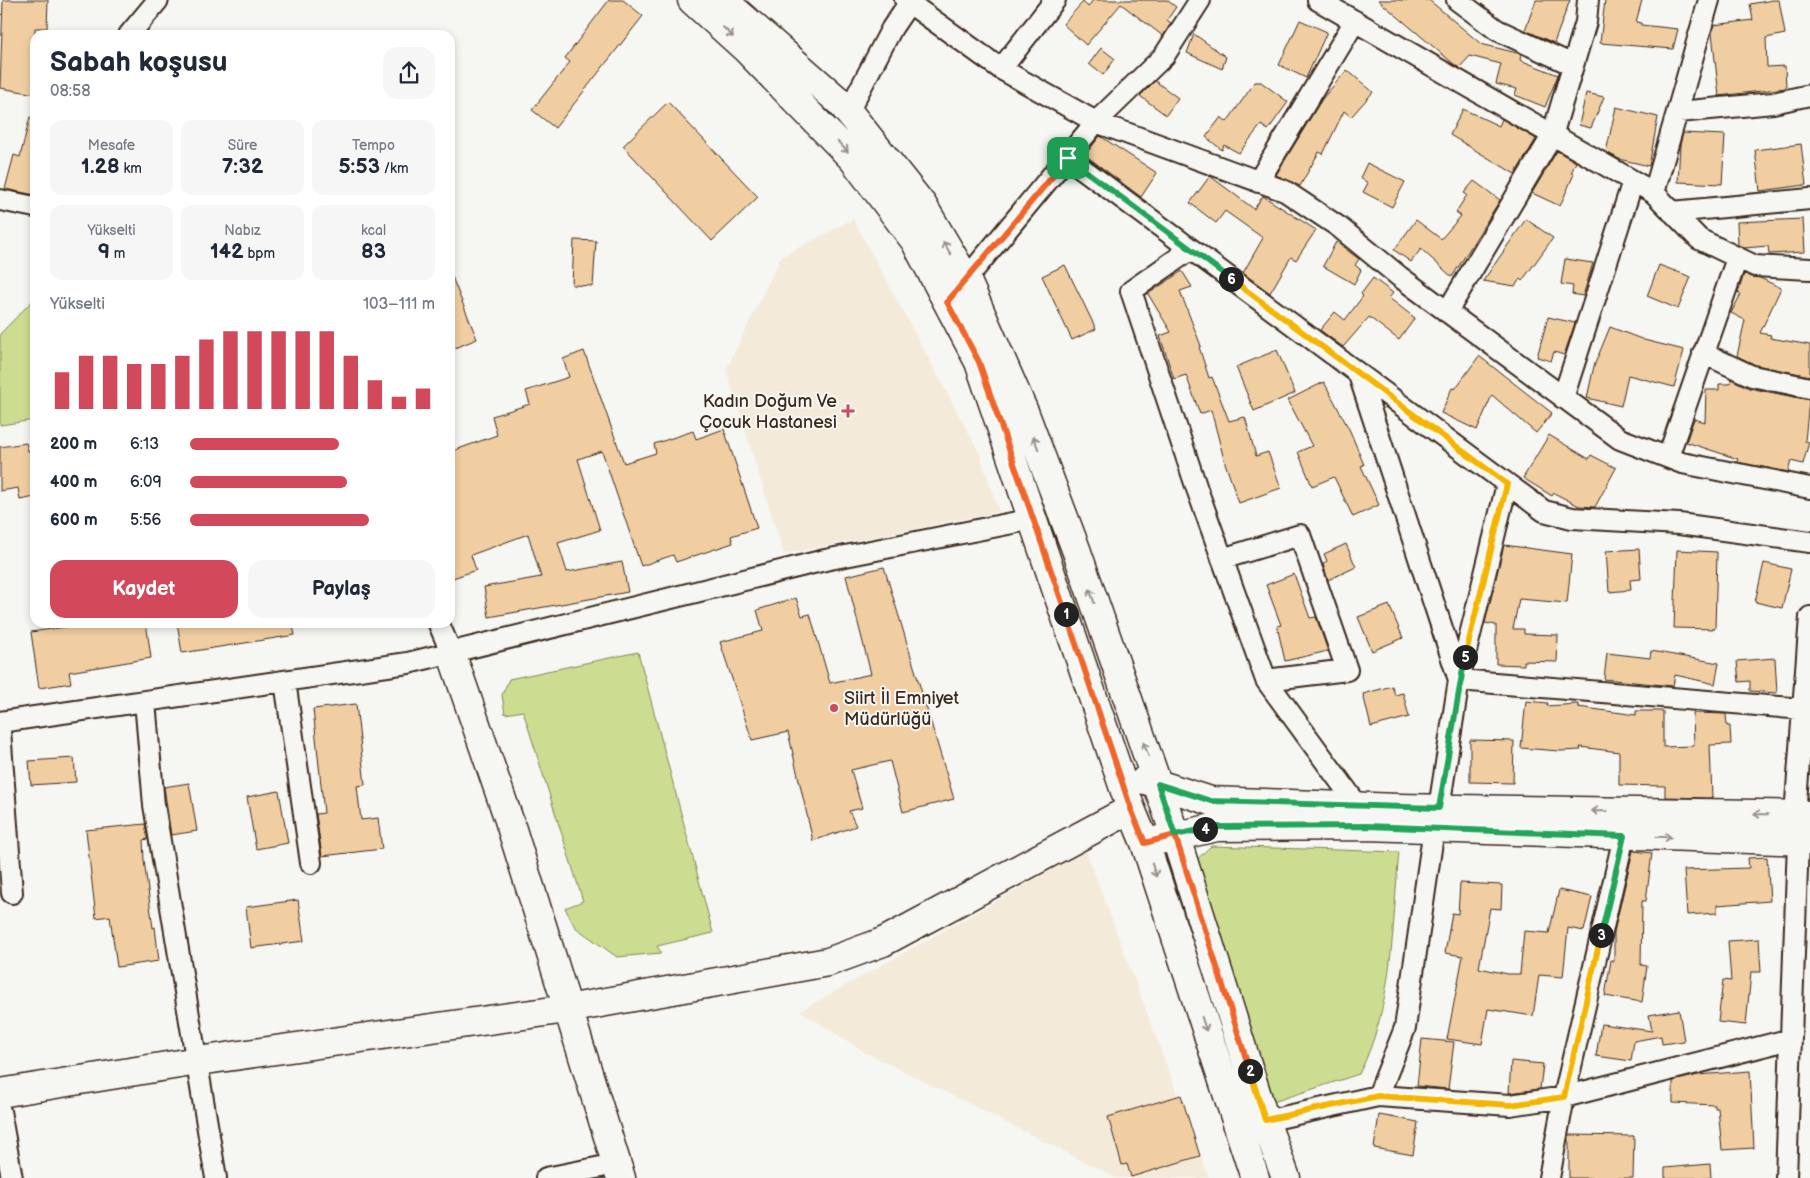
<!DOCTYPE html>
<html lang="tr">
<meta charset="utf-8">
<style>
:root{--surface:#fff;--page:#f6f6f7;--text:#1f2937;--muted:#747a83;--accent:#d1495b}
body{margin:0;font-family:"Balsamiq Sans",sans-serif;background:var(--page);color:var(--text);height:100vh;display:flex;flex-direction:column;font-size:19px;white-space:nowrap}
*{box-sizing:border-box;margin:0}
p{font-size:16px;color:var(--muted)}
.icon{flex:none;width:28px;height:28px;fill:none;stroke:currentColor;stroke-width:2;stroke-linecap:round;stroke-linejoin:round}
.map{position:relative;flex:1;overflow:hidden}
.panel{position:absolute;left:30px;top:30px;width:425px;height:598px;display:flex;flex-direction:column;background:var(--surface);border-radius:15px;box-shadow:0 2px 8px #0003}
.panel>*{flex:none}
.pin{position:absolute;display:grid;place-items:center;width:42px;height:42px;color:#fff;margin:-21px;border-radius:10px;box-shadow:0 2px 8px #0006}
.km{position:absolute;width:25px;height:25px;margin:-12px;border-radius:50%;background:#222;color:#fff;font-size:14px;line-height:25px;text-align:center}
.round{display:grid;place-items:center;flex:none;width:52px;height:52px;border-radius:15px;background:var(--page)}
.summary{display:flex;align-items:center;justify-content:space-between;height:85px;padding:0 20px}
h1{font-size:28px;font-weight:600;line-height:38px}
.stats{display:grid;grid-template-columns:repeat(3,1fr);gap:8px;height:85px;padding:5px 20px}
.stats div{display:grid;align-content:center;border-radius:12px;background:var(--page);text-align:center}
.stats b{font-size:21px;font-weight:600}
.stats small{font-size:14px;font-weight:400}
.stats p{font-size:14px}
.chart{height:140px;padding:10px 20px}
.chart p{display:flex;justify-content:space-between}
.chart svg{width:100%;height:90px;margin-top:5px;stroke:var(--accent);stroke-width:6}
.action{display:flex;gap:10px;margin-top:auto;padding:10px 20px}
.action a{flex:1;height:58px;border-radius:15px;background:var(--accent);color:#fff;font-size:20px;font-weight:600;line-height:58px;text-align:center}
.action a+a{background:var(--page);color:var(--text)}
ul{padding:0 20px;list-style:none;font-size:16px}
li{display:grid;grid-template-columns:80px 60px 1fr;align-items:center;height:38px}
li i{height:12px;border-radius:6px;background:var(--accent)}
.map>svg:first-child{display:block}
.built{fill:#f4eada}
.green{fill:#ccdd91;stroke:#848458}
.building{fill:#f1cea2;stroke:#3b2a1e}
.lines{fill:none;stroke-linecap:round;stroke-linejoin:round}
.street-casing{stroke:#3b2a1e;stroke-width:24}
.secondary-casing{stroke:#3b2a1e;stroke-width:31}
.street{stroke:#f6f6f2;stroke-width:20}
.secondary{stroke:#f6f6f2;stroke-width:28}
.oneway{stroke:#989088}
.split-1-casing{stroke:#fff;stroke-width:10}
.split-2-casing{stroke:#fff;stroke-width:10}
.split-3-casing{stroke:#fff;stroke-width:10}
.split-4-casing{stroke:#fff;stroke-width:10}
.split-5-casing{stroke:#fff;stroke-width:10}
.split-6-casing{stroke:#fff;stroke-width:10}
.split-7-casing{stroke:#fff;stroke-width:10}
.split-1{stroke:#f0652b;stroke-width:6}
.split-2{stroke:#f0652b;stroke-width:6}
.split-3{stroke:#f5b400;stroke-width:6}
.split-4{stroke:#22a559;stroke-width:6}
.split-5{stroke:#22a559;stroke-width:6}
.split-6{stroke:#f5b400;stroke-width:6}
.split-7{stroke:#22a559;stroke-width:6}
.poi-dot{fill:#d1495b;stroke:#f6f6f2;stroke-width:2}
.labels{text-anchor:middle;stroke-width:4;stroke-linejoin:round;paint-order:stroke}
.poi-label{font-size:18px;fill:#3b2a1e;stroke:#f6f6f2;text-anchor:end}
</style>
<div class="map">
<svg width="1810" height="1178" viewBox="0 0 1810 1178">
<rect width="100%" height="100%" fill="#f6f6f2"/>
<filter id="ink" filterUnits="userSpaceOnUse"><feTurbulence type="fractalNoise" baseFrequency=".02" numOctaves="2"/><feDisplacementMap in="SourceGraphic" scale="10" xChannelSelector="R" yChannelSelector="G"/><feConvolveMatrix kernelMatrix="1 2 1 2 8 2 1 2 1" color-interpolation-filters="sRGB"/></filter>
<g filter="url(#ink)">
<path class="built" d="M 853,219 L 979,452 L 999,512 L 784,554 L 726,370 L 781,257 Z
M 1086,851 L 1209,1178 L 1117,1178 L 865,1052 L 800,1011 Z"/>
<path class="green" d="M 35,298 L 35,420 L 0,425 L 0,334 Z
M 638,652 L 713,933 L 657,946 L 661,953 L 617,957 L 575,927 L 565,908 L 583,901 L 523,711 L 505,714 L 502,695 L 509,679 Z
M 1211,846 L 1399,852 C 1392,926 1394,1006 1359,1074 L 1270,1103 L 1190,866 Z"/>
<path class="building" d="M 3,0 L 48,0 L 47,28 L 35,28 L 35,94 L 0,88 Z
M 609,0 L 623,0 L 643,16 L 555,128 L 532,110 L 570,62 L 565,58 Z
M 1093,0 L 1167,0 L 1176,7 L 1167,20 L 1171,23 L 1163,36 L 1121,4 L 1086,45 L 1063,24 L 1083,2 L 1088,7 Z
M 1378,0 L 1429,0 L 1481,44 L 1521,54 L 1520,60 L 1558,75 L 1545,107 L 1515,95 L 1517,89 L 1496,84 L 1501,64 L 1470,56 L 1459,68 L 1455,65 Z
M 1536,0 L 1570,0 L 1554,43 L 1525,30 Z
M 1605,0 L 1642,0 L 1636,22 L 1641,23 L 1641,25 L 1678,29 L 1673,49 L 1600,43 Z
M 1773,0 L 1779,0 L 1785,34 L 1766,38 L 1767,67 L 1785,66 L 1786,88 L 1719,96 L 1712,33 L 1714,25 L 1753,20 L 1750,4 Z
M 1300,20 L 1327,32 L 1306,78 L 1279,65 Z
M 1194,34 L 1226,57 L 1222,69 L 1187,53 Z
M 1101,48 L 1115,59 L 1103,75 L 1089,64 Z
M 1347,70 L 1373,92 L 1351,117 L 1344,111 L 1323,154 L 1319,152 L 1300,186 L 1276,175 L 1322,99 Z
M 1155,81 L 1178,98 L 1166,115 L 1140,96 Z
M 1255,82 L 1261,82 L 1288,102 L 1268,130 L 1261,125 L 1239,153 L 1224,145 L 1222,150 L 1206,137 L 1221,117 L 1227,122 Z
M 1586,93 L 1604,97 L 1591,128 L 1579,125 Z
M 668,102 L 758,197 L 712,241 L 623,146 Z
M 1616,107 L 1658,117 L 1649,166 L 1619,159 L 1606,152 Z
M 1463,109 L 1499,126 L 1502,119 L 1536,139 L 1515,174 L 1450,135 Z
M 30,117 L 35,118 L 35,195 L 5,189 L 14,155 L 20,157 Z
M 1683,133 L 1725,135 L 1722,184 L 1678,182 L 1680,145 Z
M 1100,136 L 1157,173 L 1141,197 L 1085,155 Z
M 1801,144 L 1806,185 L 1760,191 L 1755,150 Z
M 1557,151 L 1576,162 L 1571,173 L 1574,174 L 1560,206 L 1532,193 Z
M 1367,163 L 1405,182 L 1392,207 L 1363,192 L 1368,183 L 1360,178 Z
M 1210,176 L 1254,209 L 1263,196 L 1316,230 L 1296,260 L 1291,257 L 1270,293 L 1243,273 L 1263,238 L 1225,211 L 1216,223 L 1190,203 Z
M 1474,181 L 1500,200 L 1452,277 L 1421,249 L 1411,262 L 1394,250 L 1416,220 L 1441,239 L 1461,216 L 1456,212 L 1467,195 L 1464,193 Z
M 1526,219 L 1553,238 L 1522,281 L 1520,279 L 1515,286 L 1483,281 Z
M 1803,219 L 1805,252 L 1769,254 L 1768,246 L 1744,248 L 1738,245 L 1737,222 Z
M 574,240 L 596,241 L 593,286 L 572,285 Z
M 1336,242 L 1359,259 L 1355,265 L 1361,270 L 1354,284 L 1323,266 Z
M 1565,259 L 1593,263 L 1583,296 L 1572,294 L 1573,286 L 1561,284 Z
M 1065,265 L 1096,329 L 1072,340 L 1042,276 Z
M 1659,265 L 1691,277 L 1678,309 L 1647,296 Z
M 1182,271 L 1192,287 L 1180,291 L 1201,346 L 1199,347 L 1209,378 L 1212,377 L 1229,421 L 1245,417 L 1256,456 L 1268,452 L 1281,488 L 1239,503 L 1225,463 L 1211,410 L 1200,414 L 1186,375 L 1174,379 L 1160,336 L 1171,332 L 1148,294 Z
M 450,272 L 477,339 L 450,350 Z
M 1744,274 L 1760,278 L 1781,288 L 1760,333 L 1771,335 L 1770,338 L 1810,345 L 1810,376 L 1756,365 L 1737,356 L 1745,320 L 1731,313 L 1741,294 L 1738,293 Z
M 1373,278 L 1393,293 L 1389,298 L 1415,318 L 1399,340 L 1369,317 L 1343,347 L 1320,330 L 1335,312 L 1345,320 L 1363,296 L 1361,294 Z
M 1548,317 L 1575,323 L 1564,355 L 1554,352 L 1551,361 L 1537,357 Z
M 1610,327 L 1644,340 L 1684,350 L 1674,387 L 1628,375 L 1621,406 L 1587,398 L 1594,366 Z
M 1277,350 L 1295,393 L 1254,411 L 1236,367 Z
M 584,351 L 624,463 L 656,453 L 654,444 L 693,431 L 696,439 L 724,429 L 757,528 L 731,536 L 733,543 L 676,562 L 673,555 L 641,566 L 602,451 L 578,459 L 600,530 L 558,543 L 567,572 L 622,562 L 628,592 L 489,617 L 484,587 L 541,577 L 528,534 L 471,555 L 476,570 L 453,578 L 450,568 L 450,452 L 497,435 L 492,416 L 530,404 L 526,391 L 569,377 L 563,359 Z
M 1479,356 L 1552,413 L 1536,433 L 1492,395 L 1477,430 L 1441,413 L 1452,388 L 1455,389 Z
M 1731,379 L 1749,388 L 1809,400 L 1805,441 L 1809,442 L 1803,464 L 1791,461 L 1788,472 L 1737,462 L 1738,459 L 1686,442 L 1694,419 L 1705,422 L 1706,390 L 1719,390 L 1719,384 L 1730,384 Z
M 1324,382 L 1350,431 L 1364,465 L 1361,466 L 1379,505 L 1353,517 L 1334,477 L 1312,486 L 1298,452 L 1312,446 L 1288,400 Z
M 1549,435 L 1589,459 L 1591,455 L 1616,468 L 1595,507 L 1579,506 L 1554,493 L 1552,496 L 1523,478 Z
M 26,443 L 28,451 L 35,450 L 35,497 L 20,500 L 18,488 L 0,491 L 0,447 Z
M 1346,544 L 1356,567 L 1328,580 L 1323,564 L 1327,561 L 1324,554 Z
M 1504,545 L 1572,554 L 1567,603 L 1519,599 L 1513,629 L 1524,629 L 1524,634 L 1558,635 L 1557,662 L 1524,661 L 1524,665 L 1496,664 L 1496,625 L 1485,623 Z
M 1639,549 L 1641,579 L 1630,580 L 1631,590 L 1609,592 L 1606,551 Z
M 1677,550 L 1717,552 L 1715,629 L 1674,628 Z
M 1764,563 L 1791,569 L 1782,608 L 1755,602 Z
M 884,567 L 954,799 L 903,812 L 890,761 L 851,770 L 862,808 L 849,811 L 856,826 L 813,841 L 788,732 L 752,740 L 720,642 L 763,631 L 757,610 L 796,598 L 802,616 L 810,614 L 830,683 L 871,674 L 846,576 Z
M 1294,574 L 1310,618 L 1316,617 L 1328,651 L 1285,661 L 1277,626 L 1281,625 L 1266,585 Z
M 1389,605 L 1403,638 L 1372,651 L 1358,617 Z
M 100,622 L 146,622 L 151,658 L 69,672 L 71,683 L 39,688 L 31,632 Z
M 177,622 L 292,622 L 295,635 L 182,653 Z
M 1651,651 L 1719,663 L 1715,684 L 1675,675 L 1673,686 L 1604,679 L 1607,653 L 1650,658 Z
M 1775,658 L 1777,693 L 1750,691 L 1750,681 L 1739,682 L 1737,661 Z
M 1392,686 L 1395,695 L 1403,693 L 1409,717 L 1371,727 L 1363,694 Z
M 1526,701 L 1548,703 L 1547,706 L 1578,704 L 1578,707 L 1636,715 L 1636,711 L 1663,711 L 1663,747 L 1694,746 L 1693,713 L 1726,714 L 1727,726 L 1730,726 L 1731,744 L 1710,745 L 1712,798 L 1665,797 L 1665,786 L 1619,785 L 1619,752 L 1580,747 L 1581,750 L 1560,751 L 1521,748 Z
M 356,704 L 365,785 L 357,786 L 361,820 L 378,818 L 382,849 L 322,856 L 316,814 L 324,813 L 313,709 Z
M 1470,740 L 1514,741 L 1513,783 L 1470,782 Z
M 74,758 L 76,782 L 31,785 L 29,761 Z
M 189,783 L 197,831 L 171,835 L 164,787 Z
M 279,791 L 288,843 L 256,849 L 247,797 Z
M 145,824 L 148,839 L 143,840 L 144,860 L 153,928 L 155,927 L 159,961 L 117,967 L 110,916 L 96,918 L 86,830 Z
M 1633,851 L 1652,853 L 1646,901 L 1642,901 L 1641,965 L 1647,966 L 1642,1002 L 1605,996 L 1611,960 L 1614,961 L 1614,932 Z
M 1767,857 L 1770,901 L 1717,905 L 1717,913 L 1687,915 L 1684,870 L 1749,868 L 1748,858 Z
M 1460,883 L 1502,885 L 1501,909 L 1490,908 L 1479,968 L 1508,974 L 1520,974 L 1524,931 L 1549,933 L 1559,890 L 1592,897 L 1584,931 L 1568,928 L 1563,977 L 1539,975 L 1533,1016 L 1488,1009 L 1482,1044 L 1447,1039 L 1463,956 L 1445,953 L 1452,913 L 1458,914 Z
M 298,900 L 304,941 L 251,948 L 246,907 Z
M 1759,939 L 1761,972 L 1751,972 L 1746,1025 L 1718,1022 L 1723,980 L 1731,981 L 1728,941 Z
M 1679,1010 L 1684,1041 L 1662,1044 L 1661,1036 L 1634,1041 L 1631,1061 L 1596,1056 L 1601,1024 L 1652,1031 L 1649,1015 Z
M 1422,1039 L 1454,1042 L 1448,1089 L 1417,1086 Z
M 1511,1061 L 1543,1064 L 1540,1089 L 1509,1093 Z
M 1750,1071 L 1754,1148 L 1722,1150 L 1718,1108 L 1715,1108 L 1715,1105 L 1673,1103 L 1673,1081 L 1698,1075 Z
M 1181,1095 L 1200,1156 L 1131,1177 L 1127,1164 L 1122,1165 L 1108,1117 Z
M 1379,1115 L 1418,1122 L 1413,1155 L 1374,1148 Z
M 1569,1135 L 1634,1136 L 1633,1178 L 1569,1178 Z
M 1710,1164 L 1711,1178 L 1665,1178 L 1665,1168 Z"/>
<g class="lines">
<g class="street-casing">
<path id="street" d="M 905,0 L 1001,69 L 1096,122 L 1285,191 L 1339,227 L 1400,277 L 1620,439 L 1682,463 L 1810,488
M 1318,0 L 1654,193 L 1699,239 L 1755,266 L 1810,269
M 1457,0 L 1497,30 L 1573,65
M 129,35 L 158,0
M 1001,69 L 1055,0
M 848,112 L 892,28 L 911,0
M 1679,112 L 1773,103 L 1810,95
M 1068,158 L 1544,511 L 1572,518 L 1679,524 L 1810,542
M 1258,182 L 1355,21
M 1654,193 L 1709,0
M 0,200 L 35,207
M 1672,212 L 1810,199
M 1191,249 L 1131,291 L 1197,489 L 1266,680 L 1358,806
M 958,289 L 1096,122 L 1164,56 L 1200,0
M 1447,312 L 1552,136 L 1586,22 L 1588,0
M 1703,353 L 1752,376 L 1810,388
M 1359,375 L 1459,680
M 1563,398 L 1633,181
M 1668,457 L 1737,258
M 1222,559 L 1300,535 L 1347,670 L 1266,680
M 438,622 L 451,652
M 1459,680 L 1803,709
M 285,681 L 311,863
M 145,701 L 154,805 L 216,1178
M 0,722 L 408,663 L 825,560 L 1033,519
M 0,730 L 12,893
M 1439,808 L 1459,680 L 1507,484
M 1795,815 L 1810,617
M 1378,1096 L 1405,1028 L 1434,828
M 0,1111 L 12,1178
M 1265,1121 L 1378,1096 L 1510,1105 L 1564,1097 L 1791,1039
M 546,1178 L 616,1164
M 1549,1178 L 1564,1097 L 1624,836
M 1786,1178 L 1798,841"/>
</g>
<g class="secondary-casing">
<path id="secondary" d="M 692,0 L 745,48 L 853,159 L 915,241 L 979,362 L 1131,809 L 1145,843 L 1255,1178
M 723,0 L 842,104 L 923,206 L 966,279 L 1025,414 L 1077,552 L 1175,835 L 1265,1121 L 1286,1178
M 451,652 L 509,820 L 621,1178
M 1145,780 L 1211,801 L 1398,808 L 1810,815
M 1159,840 L 1217,827 L 1367,826 L 1810,841
M 0,1093 L 198,1061 L 567,1009 L 828,962 L 883,942 L 1131,809"/>
</g>
<use href="#street" class="street"/>
<use href="#secondary" class="secondary"/>
</g>
<defs><path id="oneway-shaft" d="M-6 0H5M1.5-3L5.5 0L1.5 3" fill="none" stroke-width="1.6" stroke-linecap="round" stroke-linejoin="round" transform="scale(1.25)"/></defs>
<g class="oneway">
<use href="#oneway-shaft" transform="translate(728 32) rotate(44)"/>
<use href="#oneway-shaft" transform="translate(843 147) rotate(46)"/>
<use href="#oneway-shaft" transform="translate(947 248) rotate(-120)"/>
<use href="#oneway-shaft" transform="translate(1036 443) rotate(-110)"/>
<use href="#oneway-shaft" transform="translate(1092 596) rotate(-109)"/>
<use href="#oneway-shaft" transform="translate(1146 749) rotate(-109)"/>
<use href="#oneway-shaft" transform="translate(1599 811) rotate(-179)"/>
<use href="#oneway-shaft" transform="translate(1761 814) rotate(-179)"/>
<use href="#oneway-shaft" transform="translate(1664 837) rotate(2)"/>
<use href="#oneway-shaft" transform="translate(1154 870) rotate(72)"/>
<use href="#oneway-shaft" transform="translate(1204 1024) rotate(72)"/>
</g>
</g>
<g class="lines" filter="url(#ink)">
<g class="split-1-casing">
<path id="split-1" d="M 1066,614 L 979,362 L 947,302 L 1068,158"/>
</g>
<g class="split-2-casing">
<path id="split-2" d="M 1066,614 L 1131,809 L 1145,843 L 1175,835 L 1250,1071"/>
</g>
<g class="split-3-casing">
<path id="split-3" d="M 1250,1071 L 1265,1120 L 1378,1096 L 1510,1105 L 1564,1097 L 1601,935"/>
</g>
<g class="split-4-casing">
<path id="split-4" d="M 1205,829 L 1217,827 L 1367,826 L 1624,836 L 1601,935"/>
</g>
<g class="split-5-casing">
<path id="split-5" d="M 1205,829 L 1175,835 L 1158,784 L 1211,801 L 1439,808 L 1465,657"/>
</g>
<g class="split-6-casing">
<path id="split-6" d="M 1231,279 L 1507,484 L 1465,657"/>
</g>
<g class="split-7-casing">
<path id="split-7" d="M 1068,158 L 1231,279"/>
</g>
<use href="#split-1" class="split-1"/>
<use href="#split-2" class="split-2"/>
<use href="#split-3" class="split-3"/>
<use href="#split-4" class="split-4"/>
<use href="#split-5" class="split-5"/>
<use href="#split-6" class="split-6"/>
<use href="#split-7" class="split-7"/>
</g>
<g class="poi-dot">
<path d="M845.5 403.5h5v5h5v5h-5v5h-5v-5h-5v-5h5z"/>
<circle cx="834" cy="708" r="5"/>
</g>
<g class="labels">
<g class="poi-label">
<text x="837" y="407">Kadın Doğum Ve<tspan x="837" dy="21">Çocuk Hastanesi</tspan></text>
<text x="844" y="704" text-anchor="start">Siirt İl Emniyet<tspan x="844" dy="21">Müdürlüğü</tspan></text>
</g>
</g>
</svg>
<div class="pin" style="left:1068px;top:158px;background:#1e9e55"><svg class="icon" aria-label="arrive" viewBox="0 0 24 24"><path d="M6 21V4h12l-3 4 3 4H6"/></svg></div>
<b class="km" style="left:1066px;top:614px">1</b>
<b class="km" style="left:1250px;top:1071px">2</b>
<b class="km" style="left:1601px;top:935px">3</b>
<b class="km" style="left:1205px;top:829px">4</b>
<b class="km" style="left:1465px;top:657px">5</b>
<b class="km" style="left:1231px;top:279px">6</b>
<section class="panel">
<div class="summary"><div><h1>Sabah koşusu</h1><p>08:58</p></div><a class="round"><svg class="icon" aria-label="share" viewBox="0 0 24 24"><path d="M12 15V3M7 8l5-5 5 5M5 13v7h14v-7"/></svg></a></div>
<div class="stats">
<div><p>Mesafe</p><b>1.28<small> km</small></b></div>
<div><p>Süre</p><b>7:32</b></div>
<div><p>Tempo</p><b>5:53<small> /km</small></b></div>
</div>
<div class="stats">
<div><p>Yükselti</p><b>9<small> m</small></b></div>
<div><p>Nabız</p><b>142<small> bpm</small></b></div>
<div><p>kcal</p><b>83</b></div>
</div>
<div class="chart"><p><span>Yükselti</span>103–111 m</p>
<svg viewBox="0 0 160 44" preserveAspectRatio="none"><path d="M5 44V26M15 44V18M25 44V18M35 44V22M45 44V22M55 44V18M65 44V10M75 44V6M85 44V6M95 44V6M105 44V6M115 44V6M125 44V18M135 44V30M145 44V38M155 44V34"/></svg>
</div>
<ul>
<li><b>200 m</b>6:13<i style="width:61%"></i></li>
<li><b>400 m</b>6:09<i style="width:64%"></i></li>
<li><b>600 m</b>5:56<i style="width:73%"></i></li>
</ul>
<div class="action"><a>Kaydet</a><a>Paylaş</a></div>
</section>
</div>
